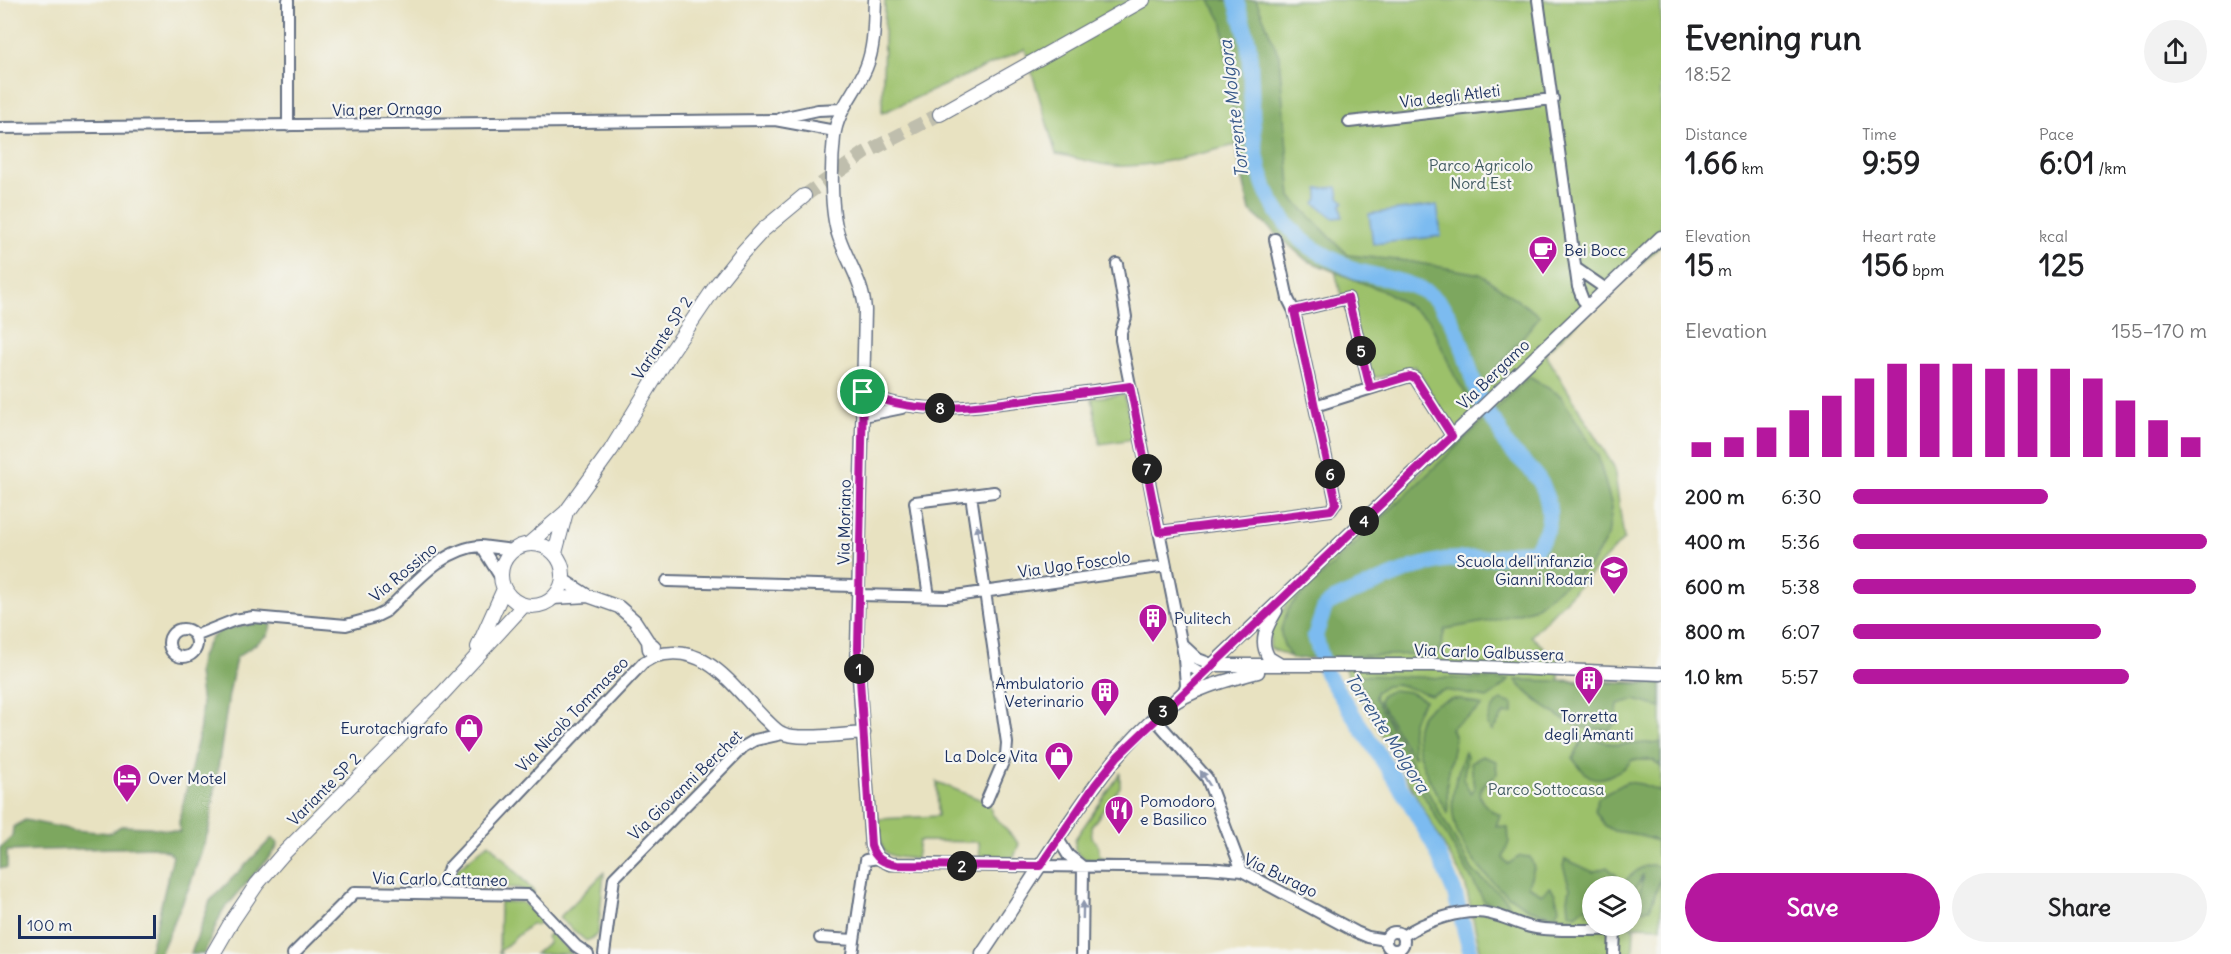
<!DOCTYPE html>
<meta charset="utf-8">
<style>
:root{--surface:#fff;--page:#f2f2f2;--text:#202124;--muted:#757577;--accent:#b5179e}
body{margin:0;font-family:Delius,sans-serif;background:var(--page);color:var(--text);height:100vh;display:flex;flex-direction:column;font-size:22px;white-space:nowrap}
*{box-sizing:border-box;margin:0}
p{font-size:20px;color:var(--muted)}
.icon{flex:none;width:33px;height:33px;fill:none;stroke:currentColor;stroke-width:2;stroke-linecap:round;stroke-linejoin:round}
.map{position:relative;flex:1;overflow:hidden}
.drawer{display:flex;flex-direction:column;background:var(--surface);width:570px}
.drawer>*{flex:none}
.fabs{position:absolute;left:1582px;top:876px;display:grid;gap:12px}
.fabs a{display:grid;place-items:center;width:60px;height:60px;border-radius:50%;background:var(--surface);box-shadow:0 3px 9px #0003;font-size:30px}
.scale{position:absolute;left:18px;bottom:15px;width:138px;box-sizing:border-box;padding-left:6px;border:3px solid #1b2f5e;border-top:0;font-size:16px;line-height:21px;white-space:nowrap;color:#1b2f5e;-webkit-text-stroke:4px #f6f6f2;paint-order:stroke}
.pin{position:absolute;display:grid;place-items:center;width:51px;height:51px;color:#fff;margin:-26px;border:3px solid #fff;border-radius:50%;box-shadow:0 2px 6px #0007}
.km{position:absolute;width:30px;height:30px;margin:-15px;border-radius:50%;background:#222;color:#fff;font-size:16px;line-height:30px;text-align:center}
.round{display:grid;place-items:center;flex:none;width:63px;height:63px;border-radius:32px;background:var(--page)}
.overview{display:flex;align-items:center;justify-content:space-between;height:102px;padding:0 24px}
h1{font-size:33px;font-weight:700;line-height:45px}
.stats{display:grid;grid-template-columns:repeat(3,1fr);gap:9px;height:102px;padding:6px 24px}
.stats div{display:grid;align-content:center}
.stats b{font-size:30px;font-weight:700}
.stats small{font-size:16px;font-weight:400}
.stats p{font-size:16px}
.chart{height:168px;padding:12px 24px}
.chart p{display:flex;justify-content:space-between}
.chart svg{width:100%;height:108px;margin-top:6px;stroke:var(--accent);stroke-width:6}
.primary-button{display:flex;gap:12px;margin-top:auto;padding:12px 24px}
.primary-button a{flex:1;height:69px;border-radius:36px;background:var(--accent);color:#fff;font-size:24px;font-weight:700;line-height:69px;text-align:center}
.primary-button a+a{background:var(--page);color:var(--text)}
ul{padding:0 24px;list-style:none;font-size:20px}
li{display:grid;grid-template-columns:96px 72px 1fr;align-items:center;height:45px}
li i{height:15px;border-radius:8px;background:var(--accent)}
main{display:flex;flex:1;min-height:0}
.map>svg:first-child{display:block}
.green{fill:#9cc16b;stroke:#5c7864;stroke-width:1.5;fill-rule:evenodd}
.forest{fill:#7da75f;stroke:#4c6b5e;stroke-width:1.5}
.water{fill:#7cbbf0;stroke:#4c75a7;stroke-width:1.5}
.lines{fill:none;stroke-linecap:round;stroke-linejoin:round}
.river{stroke:#7cbbf0;stroke-width:16}
.secondary-tunnel{stroke:#bfbead;stroke-width:14;stroke-dasharray:14 7;stroke-linecap:butt}
.minor-casing{stroke:#636e81;stroke-width:14}
.tertiary-casing{stroke:#636e81;stroke-width:15}
.secondary-casing{stroke:#636e81;stroke-width:16}
.minor{stroke:#fff;stroke-width:10}
.tertiary{stroke:#fff;stroke-width:12}
.secondary{stroke:#fff;stroke-width:14}
.oneway{fill:#8d97ae}
.route-casing{stroke:#fff;stroke-width:12}
.route{stroke:#b5179e;stroke-width:8}
.labels{text-anchor:middle;stroke-width:4.5;stroke-linejoin:round;paint-order:stroke}
.street-label{font-size:16px;fill:#1b2f5e;stroke:#f6f6f2}
.park-label{font-size:16px;fill:#425b62;stroke:#f6f6f2}
.poi-label{font-size:16px;fill:#1b2f5e;stroke:#f6f6f2;text-anchor:start}
.water-label{font-size:18px;font-style:italic;fill:#38598a;stroke:#f6f6f2}
</style>
<main>
<div class="map">
<svg width="1661" height="954" viewBox="0 0 1661 954">
<rect width="100%" height="100%" fill="#f6f6f2"/>
<filter id="ink" filterUnits="userSpaceOnUse"><feTurbulence type="fractalNoise" baseFrequency=".0167" numOctaves="2"/><feDisplacementMap in="SourceGraphic" scale="12" xChannelSelector="R" yChannelSelector="G"/><feConvolveMatrix kernelMatrix="1 2 1 2 8 2 1 2 1" color-interpolation-filters="sRGB"/></filter>
<filter id="wash" filterUnits="userSpaceOnUse"><feTurbulence type="fractalNoise" baseFrequency=".008" numOctaves="4" result="noise"/><feDisplacementMap in="SourceGraphic" scale="24" xChannelSelector="R" yChannelSelector="G"/><feGaussianBlur stdDeviation="1.35" result="paint"/><feColorMatrix in="noise" values="0 0 0 0 0 0 0 0 0 0 0 0 0 0 0 0 0 1.4 0 .05"/><feComposite in="paint" operator="in"/></filter>
<g filter="url(#wash)">
<rect width="100%" height="100%" fill="#e8e2c1"/>
<path class="green" d="M 885,0 L 1661,0 L 1661,245 L 1545,353 L 1614,467 L 1624,539 L 1531,636 L 1560,662 L 1559,680 L 1661,683 L 1661,927 L 1634,926 L 1633,954 L 1481,954 L 1465,883 L 1337,655 L 1288,656 L 1270,648 L 1270,625 L 1285,608 L 1286,601 L 1457,437 L 1415,366 L 1381,377 L 1372,377 L 1342,298 L 1335,271 L 1244,179 L 1236,145 C 1201,153 1152,168 1116,166 C 1095,165 1077,157 1056,154 L 1025,49 L 882,113 ZM 1593,886 L 1632,886 L 1632,926 L 1593,926 Z
M 1124,394 L 1134,439 L 1100,444 L 1092,398 Z
M 1120,774 L 1120,787 L 1091,827 L 1092,837 L 1098,846 L 1099,854 L 1102,857 L 1111,860 C 1097,863 1084,863 1075,850 L 1075,839 Z
M 937,782 L 989,803 L 992,814 L 1019,844 L 1014,857 L 980,858 L 979,842 L 919,841 L 916,859 C 880,856 881,854 879,819 L 938,816 Z
M 489,843 L 534,892 L 533,894 L 519,888 L 465,887 L 460,885 L 454,875 L 455,871 Z
M 604,873 L 598,933 L 593,938 L 586,941 L 559,918 Z
M 500,902 L 522,902 L 542,920 L 535,926 L 532,923 L 499,952 L 501,954 L 499,954 Z
M 551,933 L 573,954 L 535,954 L 549,942 L 546,937 Z"/>
<path class="forest" d="M 1210,0 L 1256,0 L 1279,56 L 1291,197 L 1348,255 L 1407,261 L 1480,274 L 1540,316 L 1470,401 L 1455,377 L 1429,320 L 1388,293 L 1306,260 L 1250,211 L 1238,157 L 1223,23 Z
M 1529,377 L 1560,395 L 1598,456 L 1612,507 L 1608,536 L 1592,563 L 1533,609 L 1491,621 L 1445,629 L 1439,653 L 1292,659 C 1276,636 1279,627 1291,605 Z
M 265,621 L 271,625 L 268,635 L 236,658 L 229,694 L 209,829 L 190,885 L 160,954 L 149,954 L 173,856 L 169,852 L 154,847 L 7,851 L 7,868 L 0,868 L 0,848 L 12,837 L 13,827 L 25,820 L 74,830 L 110,833 L 121,826 L 149,827 L 180,832 L 179,822 L 199,734 L 202,705 L 198,673 L 200,659 L 210,639 L 221,630 Z
M 1355,675 L 1509,680 L 1496,692 L 1487,698 L 1445,690 L 1431,695 L 1400,685 L 1386,686 L 1376,692 L 1375,698 L 1467,861 L 1473,871 L 1506,899 L 1509,904 L 1508,911 L 1484,901 Z
M 1516,680 L 1661,684 L 1661,707 L 1634,700 L 1618,704 L 1616,722 L 1609,730 C 1600,729 1589,729 1581,727 C 1563,722 1525,694 1516,680 Z
M 1393,690 L 1409,692 L 1425,700 C 1410,719 1409,734 1415,758 L 1407,749 L 1379,701 L 1382,695 Z
M 1451,699 L 1461,699 L 1482,706 C 1470,718 1462,718 1451,728 L 1455,738 L 1447,782 L 1448,814 C 1428,778 1386,713 1451,699 Z
M 1501,700 L 1513,704 L 1513,713 L 1504,714 L 1492,731 L 1487,725 C 1489,714 1492,707 1501,700 Z
M 1584,736 L 1617,745 L 1661,742 L 1661,767 L 1653,760 L 1632,760 C 1626,768 1622,769 1613,774 C 1593,785 1585,775 1573,759 Z
M 1465,752 L 1467,757 L 1463,779 L 1471,793 L 1474,789 L 1471,762 L 1482,756 L 1496,761 L 1497,774 C 1492,778 1485,782 1482,787 C 1473,799 1491,811 1500,815 L 1496,826 L 1508,827 L 1509,842 L 1503,858 L 1508,864 L 1520,856 L 1530,857 L 1534,868 L 1528,886 L 1542,894 L 1550,887 L 1555,894 L 1559,908 L 1555,915 C 1548,914 1539,913 1532,910 C 1501,896 1465,859 1455,825 C 1448,800 1456,775 1465,752 Z
M 1627,782 L 1641,784 L 1661,791 L 1661,856 L 1657,855 L 1657,841 L 1635,834 L 1614,831 L 1605,826 L 1595,811 L 1598,798 Z
M 272,838 L 278,843 L 275,850 L 222,912 L 204,954 L 191,954 L 210,901 Z
M 1565,859 L 1593,872 L 1607,867 L 1624,882 C 1635,872 1645,860 1661,867 L 1661,877 L 1650,909 L 1637,910 L 1643,874 L 1633,894 L 1632,905 L 1632,886 L 1593,886 L 1593,913 L 1588,913 L 1586,906 L 1576,915 L 1569,912 L 1568,899 L 1570,888 L 1563,866 Z"/>
<path class="water" d="M 1337,187 L 1339,197 L 1344,202 L 1341,205 L 1342,217 L 1334,218 L 1315,203 L 1318,199 L 1318,189 Z
M 1437,205 L 1441,236 L 1373,244 L 1369,214 Z"/>
<g class="lines">
<path class="river" d="M 1236,0 C 1240,16 1247,32 1249,48 C 1254,103 1246,165 1278,212 C 1296,239 1311,249 1340,263 C 1347,266 1353,271 1361,272 C 1386,279 1422,283 1440,304 C 1465,332 1467,375 1484,408 C 1489,416 1496,422 1500,430 C 1502,434 1503,439 1505,443 C 1518,460 1538,471 1545,492 C 1553,518 1550,530 1534,551 L 1517,552 L 1495,557 L 1444,560 L 1415,567 L 1334,600 L 1325,607 L 1315,636 L 1326,673 L 1409,801 L 1434,845 L 1454,891 L 1471,954"/>
</g>
</g>
<g filter="url(#ink)">
<g class="lines">
<path class="secondary-tunnel" d="M 804,196 L 865,153 L 940,114"/>
<g class="minor-casing">
<path id="minor" d="M 288,0 L 288,126
M 1538,0 L 1578,287 L 1583,300 L 1588,305
M 781,118 L 818,110 L 842,109
M 1349,122 L 1553,99
M 0,128 L 775,120 L 835,131
M 1117,264 L 1126,317 L 1121,332 L 1121,340 L 1184,656 L 1191,667 L 1203,674
M 1577,269 L 1606,289
M 1294,311 L 1348,298 L 1370,388
M 863,392 C 915,417 971,407 1026,400 C 1061,395 1096,391 1130,386
M 1315,406 L 1410,376 L 1415,378 L 1452,436
M 863,416 L 902,408
M 971,495 L 994,492
M 1159,532 L 1331,510 L 1336,503 L 1294,311 L 1288,299 L 1275,239
M 501,578 L 481,546 L 513,550
M 667,581 L 853,586 L 859,588
M 858,595 L 948,597 L 1166,566
M 929,597 L 915,502 L 971,495 L 1007,743 L 1006,755 L 986,802
M169 643a14 14 0 1 1 28 0a14 14 0 1 1-28 0Z
M 195,636 L 235,620 L 253,617 L 346,625 L 375,617 L 385,612 C 412,587 441,548 481,546
M 1183,645 L 1198,659 L 1214,665
M 1184,659 L 1186,685 L 1184,691
M 1155,719 L 1207,778 L 1242,871
M 1058,839 L 1068,855 L 1083,867
M 1040,866 L 1208,868 L 1242,871 L 1356,932 L 1368,937 L 1386,940
M 440,893 L 449,868 L 643,663 L 655,656
M1386 941a9 9 0 1 1 18 0a9 9 0 1 1-18 0Z
M 1403,936 C 1424,921 1465,907 1491,914 C 1507,917 1520,926 1536,928 C 1561,932 1589,929 1615,930 L 1614,954
M 820,938 L 854,940
M 293,954 L 355,892 L 528,895 L 576,946 L 588,954
M 604,954 L 614,878 L 743,747 L 755,740 L 782,734
M 852,954 L 866,860 L 878,858
M 1082,954 L 1083,867"/>
</g>
<g class="tertiary-casing">
<path id="tertiary" d="M 875,0 C 874,23 875,46 866,68 C 856,92 837,110 834,137 C 831,164 830,212 839,237 C 848,263 863,282 865,310 L 857,649 L 871,845 L 878,858 L 890,864 L 1040,866
M 563,580 L 588,596 L 619,607 L 635,621 L 648,641 L 654,646
M 553,598 L 588,596
M 1276,611 C 1267,626 1258,641 1269,658 L 1279,664
M 648,641 L 649,649 L 655,656 C 706,641 733,687 764,718 C 770,723 775,730 782,733 C 797,741 846,734 864,733
M 1214,665 L 1432,665 L 1661,674
M 1166,709 L 1661,237
M 982,954 C 1011,911 1039,867 1068,824 C 1096,783 1126,741 1165,709 C 1191,689 1227,680 1258,672"/>
</g>
<g class="secondary-casing">
<path id="secondary" d="M 940,114 L 1143,0
M 530,543 L 566,512 L 611,450 L 669,355 L 718,283 L 742,253 L 763,230 L 804,196
M501 575a31 31 0 1 1 62 0a31 31 0 1 1-62 0Z
M 555,553 L 566,512
M 478,647 L 504,589
M 213,954 L 232,921 L 257,884 L 283,854 L 443,693 L 524,605"/>
</g>
<use href="#minor" class="minor"/>
<use href="#tertiary" class="tertiary"/>
<use href="#secondary" class="secondary"/>
</g>
<defs><path id="oneway-solid" d="M-6-.8H1V-3.2L6.5 0L1 3.2V.8H-6Z" transform="scale(1.5)"/></defs>
<g class="oneway">
<use href="#oneway-solid" transform="translate(978 533) rotate(-99)"/>
<use href="#oneway-solid" transform="translate(1205 778) rotate(-123)"/>
<use href="#oneway-solid" transform="translate(1083 910) rotate(-89)"/>
</g>
</g>
<g class="lines" filter="url(#ink)">
<g class="route-casing">
<path id="route" d="M 1348,298 L 1370,388 L 1410,376 L 1415,378 L 1452,436 L 1118,756 L 1095,785 L 1040,866 L 897,865 C 884,863 875,859 871,846 L 858,649 L 863,392 C 915,417 971,407 1026,400 C 1061,395 1096,391 1130,386 L 1159,532 L 1331,510 L 1336,503 L 1294,311 Z"/>
</g>
<use href="#route" class="route"/>
</g>
<defs>
<g id="cafe-pin" transform="scale(1.5)"><path d="M0 17L-7.5 6A9.5 9.5 0 1 1 7.5 6Z" fill="#b5179e" stroke="#f6f6f2"/><path d="M-5.5-4.5H6V0H3Q3 3.5 0 3.5H-2.5Q-5.5 3.5-5.5 0ZM3-3.2v2h1.7v-2ZM-6 4.5H4V6H-6Z" fill="#fff"/></g>
<g id="school-pin" transform="scale(1.5)"><path d="M0 17L-7.5 6A9.5 9.5 0 1 1 7.5 6Z" fill="#b5179e" stroke="#f6f6f2"/><path d="M0-5L7-2L0 1L-7-2ZM-4 1L0 2.5L4 1V4Q0 6-4 4Z" fill="#fff"/></g>
<g id="building-pin" transform="scale(1.5)"><path d="M0 17L-7.5 6A9.5 9.5 0 1 1 7.5 6Z" fill="#b5179e" stroke="#f6f6f2"/><path d="M-4-6H4V6H1V3H-1V6H-4ZM-2.5-4.3h1.7v1.8h-1.7ZM.8-4.3h1.7v1.8H.8ZM-2.5-1h1.7V.8h-1.7ZM.8-1h1.7V.8H.8Z" fill="#fff"/></g>
<g id="shop-pin" transform="scale(1.5)"><path d="M0 17L-7.5 6A9.5 9.5 0 1 1 7.5 6Z" fill="#b5179e" stroke="#f6f6f2"/><path d="M-5-2.5h2.3a2.7 3.5 0 0 1 5.4 0H5L5.5 6h-11ZM-1.5-2.5h3a1.5 2.3 0 0 0-3 0Z" fill="#fff"/></g>
<g id="hotel-pin" transform="scale(1.5)"><path d="M0 17L-7.5 6A9.5 9.5 0 1 1 7.5 6Z" fill="#b5179e" stroke="#f6f6f2"/><path d="M-6-4.5h1.5V1H6V5H4.5V3h-9V5H-6ZM-4 0a1.8 1.8 0 1 1 3.6 0ZM.5 0V-2.5h3Q6-2.5 6 0Z" fill="#fff"/></g>
<g id="restaurant-pin" transform="scale(1.5)"><path d="M0 17L-7.5 6A9.5 9.5 0 1 1 7.5 6Z" fill="#b5179e" stroke="#f6f6f2"/><path d="M-5-6h1v4h1v-4h1v4h1v-4h1v5L-1.5 .5V6h-2V.5L-5-1ZM5-6V6H3V1.5H1.5Q1.5-4 5-6Z" fill="#fff"/></g>
</defs>
<g fill-rule="evenodd">
<use href="#cafe-pin" x="1543" y="250"/>
<use href="#school-pin" x="1614" y="570"/>
<use href="#building-pin" x="1153" y="618"/>
<use href="#building-pin" x="1589" y="680"/>
<use href="#building-pin" x="1105" y="692"/>
<use href="#shop-pin" x="469" y="728"/>
<use href="#shop-pin" x="1059" y="756"/>
<use href="#hotel-pin" x="127" y="778"/>
<use href="#restaurant-pin" x="1119" y="810"/>
</g>
<g class="labels">
<g class="street-label">
<text transform="translate(1450 96) rotate(-7)" y="6">Via degli Atleti</text>
<text transform="translate(387 109) rotate(-1)" y="6">Via per Ornago</text>
<text transform="translate(662 338) rotate(-57)" y="6">Variante SP 2</text>
<text transform="translate(1493 374) rotate(-44)" y="6">Via Bergamo</text>
<text transform="translate(844 522) rotate(-89)" y="6">Via Moriano</text>
<text transform="translate(1074 564) rotate(-8)" y="6">Via Ugo Foscolo</text>
<text transform="translate(403 572) rotate(-40)" y="6">Via Rossino</text>
<text transform="translate(1489 652) rotate(2)" y="6">Via Carlo Galbussera</text>
<text transform="translate(572 714) rotate(-46)" y="6">Via Nicolò Tommaseo</text>
<text transform="translate(685 785) rotate(-44)" y="6">Via Giovanni Berchet</text>
<text transform="translate(324 789) rotate(-45)" y="6">Variante SP 2</text>
<text transform="translate(1281 875) rotate(26)" y="6">Via Burago</text>
<text transform="translate(440 879) rotate(1)" y="6">Via Carlo Cattaneo</text>
</g>
<g class="park-label">
<text x="1481" y="171">Parco Agricolo<tspan x="1481" dy="18">Nord Est</tspan></text>
<text x="1546" y="795">Parco Sottocasa</text>
</g>
<g class="poi-label">
<text x="1564" y="256">Bei Bocc</text>
<text x="1593" y="567" text-anchor="end">Scuola dell'infanzia<tspan x="1593" dy="18">Gianni Rodari</tspan></text>
<text x="1174" y="624">Pulitech</text>
<text x="1084" y="689" text-anchor="end">Ambulatorio<tspan x="1084" dy="18">Veterinario</tspan></text>
<text x="1589" y="722" text-anchor="middle">Torretta<tspan x="1589" dy="18">degli Amanti</tspan></text>
<text x="448" y="734" text-anchor="end">Eurotachigrafo</text>
<text x="1038" y="762" text-anchor="end">La Dolce Vita</text>
<text x="148" y="784">Over Motel</text>
<text x="1140" y="807">Pomodoro<tspan x="1140" dy="18">e Basilico</tspan></text>
</g>
<g class="water-label">
<text transform="translate(1234 109) rotate(-97)" y="6">Torrente Molgora</text>
<text transform="translate(1387 733) rotate(57)" y="6">Torrente Molgora</text>
</g>
</g>
</svg>
<div class="fabs">
<a><svg class="icon" aria-label="layers" viewBox="0 0 24 24"><path d="M12 4l9 5-9 5-9-5zM3 14l9 5 9-5"/></svg></a>
</div>
<div class="scale">100 m</div>
<div class="pin" style="left:863px;top:392px;background:#1e9e55"><svg class="icon" aria-label="arrive" viewBox="0 0 24 24"><path d="M6 21V4h12l-3 4 3 4H6"/></svg></div>
<b class="km" style="left:859px;top:669px">1</b>
<b class="km" style="left:962px;top:866px">2</b>
<b class="km" style="left:1163px;top:711px">3</b>
<b class="km" style="left:1364px;top:521px">4</b>
<b class="km" style="left:1361px;top:351px">5</b>
<b class="km" style="left:1330px;top:474px">6</b>
<b class="km" style="left:1147px;top:469px">7</b>
<b class="km" style="left:940px;top:408px">8</b>
</div>
<section class="drawer">
<div class="overview"><div><h1>Evening run</h1><p>18:52</p></div><a class="round"><svg class="icon" aria-label="share" viewBox="0 0 24 24"><path d="M12 15V3M7 8l5-5 5 5M5 13v7h14v-7"/></svg></a></div>
<div class="stats">
<div><p>Distance</p><b>1.66<small> km</small></b></div>
<div><p>Time</p><b>9:59</b></div>
<div><p>Pace</p><b>6:01<small> /km</small></b></div>
</div>
<div class="stats">
<div><p>Elevation</p><b>15<small> m</small></b></div>
<div><p>Heart rate</p><b>156<small> bpm</small></b></div>
<div><p>kcal</p><b>125</b></div>
</div>
<div class="chart"><p><span>Elevation</span>155–170 m</p>
<svg viewBox="0 0 160 44" preserveAspectRatio="none"><path d="M5 44V38M15 44V36M25 44V32M35 44V25M45 44V19M55 44V12M65 44V6M75 44V6M85 44V6M95 44V8M105 44V8M115 44V8M125 44V12M135 44V21M145 44V29M155 44V36"/></svg>
</div>
<ul>
<li><b>200 m</b>6:30<i style="width:55%"></i></li>
<li><b>400 m</b>5:36<i style="width:100%"></i></li>
<li><b>600 m</b>5:38<i style="width:97%"></i></li>
<li><b>800 m</b>6:07<i style="width:70%"></i></li>
<li><b>1.0 km</b>5:57<i style="width:78%"></i></li>
</ul>
<div class="primary-button"><a>Save</a><a>Share</a></div>
</section>
</main>
